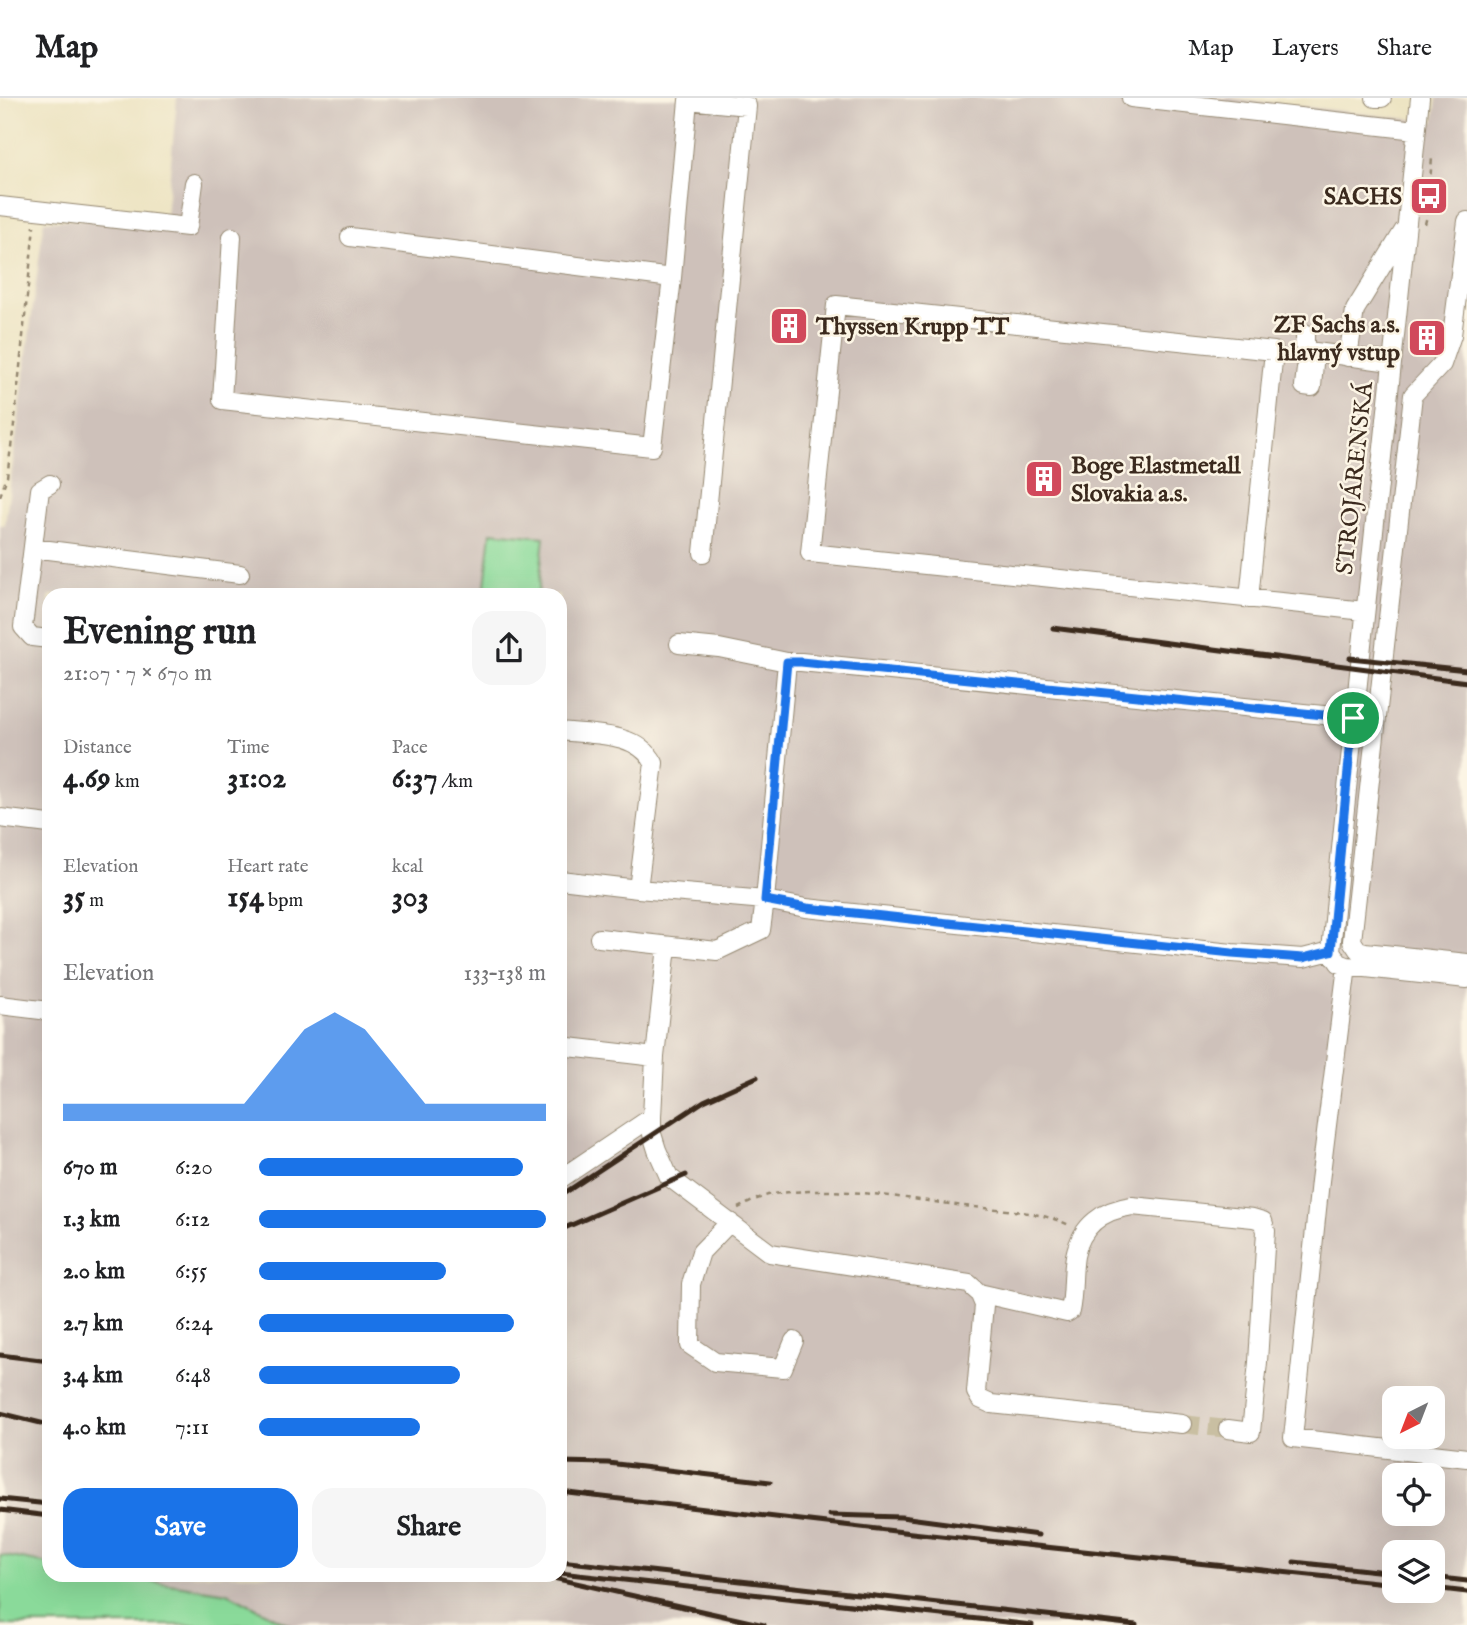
<!DOCTYPE html>
<meta charset="utf-8">
<style>
:root{--surface:#fff;--page:#f6f6f6;--text:#202124;--muted:#757577;--line:#e0e0e0;--accent:#1a73e8}
body{margin:0;font-family:"IM FELL English",serif;background:var(--page);color:var(--text);height:100vh;display:flex;flex-direction:column;font-size:26px;white-space:nowrap}
*{box-sizing:border-box;margin:0}
p{font-size:23px;color:var(--muted)}
.icon{flex:none;width:38px;height:38px;fill:none;stroke:currentColor;stroke-width:2;stroke-linecap:round;stroke-linejoin:round}
.map{position:relative;flex:1;overflow:hidden}
.panel{position:absolute;left:42px;top:490px;width:525px;height:994px;display:flex;flex-direction:column;background:var(--surface);border-radius:21px;box-shadow:0 7px 28px #0002}
.panel>*{flex:none}
.needle{width:46px;rotate:222deg}
.controls{position:absolute;left:1382px;top:1288px;display:grid;gap:14px}
.controls a{display:grid;place-items:center;width:63px;height:63px;border-radius:14px;background:var(--surface);box-shadow:0 7px 28px #0002;font-size:35px}
.pin{position:absolute;display:grid;place-items:center;width:60px;height:60px;color:#fff;margin:-30px;border:4px solid #fff;border-radius:50%;box-shadow:0 2px 7px #0007}
.round{display:grid;place-items:center;flex:none;width:74px;height:74px;border-radius:21px;background:var(--page)}
.overview{display:flex;align-items:center;justify-content:space-between;height:119px;padding:0 21px}
h1{font-size:38px;font-weight:700;line-height:52px}
.metrics{display:grid;grid-template-columns:repeat(3,1fr);gap:10px;height:119px;padding:7px 21px}
.metrics div{display:grid;align-content:center}
.metrics b{font-size:30px;font-weight:700}
.metrics small{font-size:19px;font-weight:400}
.metrics p{font-size:19px}
.chart{height:196px;padding:14px 21px}
.chart p{display:flex;justify-content:space-between}
.chart svg{width:100%;height:126px;margin-top:7px;fill:var(--accent);opacity:.7}
.button{display:flex;gap:14px;margin-top:auto;padding:14px 21px}
.button a{flex:1;height:80px;border-radius:21px;background:var(--accent);color:#fff;font-size:28px;font-weight:700;line-height:80px;text-align:center}
.button a+a{background:var(--page);color:var(--text)}
ul{padding:0 21px;list-style:none;font-size:23px}
li{display:grid;grid-template-columns:112px 84px 1fr;align-items:center;height:52px}
li i{height:18px;border-radius:9px;background:var(--accent)}
header{display:flex;align-items:center;gap:42px;box-sizing:border-box;height:98px;padding:0 35px;background:var(--surface);border-bottom:2px solid var(--line)}
header strong{font-size:33px}
nav{display:flex;gap:38px;margin-inline-start:auto;font-size:24px}
.map>svg:first-child{display:block}
.industrial{fill:#cec1ba;fill-rule:evenodd}
.green{fill:#8ada9a;stroke:#62825c;stroke-width:2}
.lines{fill:none;stroke-linecap:round;stroke-linejoin:round}
.minor-tunnel{stroke:#c9bfa2;stroke-width:18;stroke-dasharray:18 9;stroke-linecap:butt}
.minor-casing{stroke:#948770;stroke-width:20}
.path{stroke:#948770;stroke-width:2.5;stroke-dasharray:5 5;stroke-linecap:butt}
.minor{stroke:#fff;stroke-width:18}
.rail{stroke:#3b2a1e;stroke-width:5}
.route-casing{stroke:#fff;stroke-width:14}
.route{stroke:#1a73e8;stroke-width:9}
.labels{text-anchor:middle;stroke-width:5;stroke-linejoin:round;paint-order:stroke}
.poi-label{font-size:24px;font-weight:bold;fill:#3b2a1e;stroke:#fcf5e5;text-anchor:end}
.street-label{font-size:24px;fill:#3b2a1e;stroke:#fcf5e5}
</style>
<header>
<strong>Map</strong>
<nav><a>Map</a><a>Layers</a><a>Share</a></nav>
</header>
<div class="map">
<svg width="1467" height="1527" viewBox="0 0 1467 1527">
<rect width="100%" height="100%" fill="#fcf5e5"/>
<filter id="ink" filterUnits="userSpaceOnUse"><feTurbulence type="fractalNoise" baseFrequency=".0143" numOctaves="2"/><feDisplacementMap in="SourceGraphic" scale="14" xChannelSelector="R" yChannelSelector="G"/><feConvolveMatrix kernelMatrix="1 2 1 2 8 2 1 2 1" color-interpolation-filters="sRGB"/></filter>
<filter id="wash" filterUnits="userSpaceOnUse"><feTurbulence type="fractalNoise" baseFrequency=".00686" numOctaves="4" result="noise"/><feDisplacementMap in="SourceGraphic" scale="28" xChannelSelector="R" yChannelSelector="G"/><feGaussianBlur stdDeviation="1.57" result="paint"/><feColorMatrix in="noise" values="0 0 0 0 0 0 0 0 0 0 0 0 0 0 0 0 0 1.4 0 .05"/><feComposite in="paint" operator="in"/></filter>
<g filter="url(#wash)">
<rect width="100%" height="100%" fill="#ede4c3"/>
<path class="industrial" d="M 177,0 L 1231,0 L 1434,24 L 1437,0 L 1467,0 L 1467,1527 L 290,1527 L 228,1495 L 110,1477 L 560,1477 L 560,497 L 49,497 L 49,1466 L 0,1457 L 0,427 L 5,427 L 44,123 L 166,118 ZM 1395,1300 L 1433,1300 L 1433,1339 L 1395,1339 ZM 1395,1377 L 1433,1377 L 1433,1416 L 1395,1416 ZM 1395,1454 L 1433,1454 L 1433,1493 L 1395,1493 Z"/>
<path class="green" d="M 491,434 L 544,439 L 538,497 L 484,497 Z
M 0,1457 L 49,1466 L 49,1477 L 110,1477 L 228,1495 L 290,1527 L 0,1527 Z"/>
</g>
<g filter="url(#ink)">
<g class="lines">
<path class="minor-tunnel" d="M 1182,1326 L 1228,1331"/>
<g class="minor-casing">
<path id="minor" d="M 1131,0 L 1416,32
M 1375,0 L 1382,0
M 1420,0 C 1391,284 1358,568 1331,853 L 1339,865 L 1347,868 L 1467,881
M 0,108 L 188,129 L 194,85
M 1467,123 L 1452,237 L 1442,266 L 1413,297 L 1352,843 L 1358,852 L 1365,854 L 1467,865
M 232,139 L 222,302 L 652,349 L 672,180 L 688,2 L 747,8 L 703,455
M 350,139 L 672,180
M 1305,235 L 1305,250 L 1308,253 L 1391,264
M 1308,253 L 1304,288 L 1312,289 L 1315,254
M 1348,259 L 1355,212 L 1404,132
M 33,450 L 240,476
M 1249,501 L 1274,253 L 836,207 L 810,455 L 1301,506 L 1364,513
M 49,541 L 32,539 L 23,529 L 40,392 L 50,386
M 679,546 L 719,550 L 787,564
M 560,633 C 591,637 637,633 654,665 L 638,791
M 0,720 L 49,726
M 560,782 L 638,791 L 765,802 L 787,564 L 801,564 L 1353,620
M 599,840 L 717,853 L 761,832 L 765,802 L 806,810 L 1232,855 L 1303,860 L 1331,853
M 1347,868 L 1320,1083 L 1293,1340 L 1467,1360
M 0,907 L 49,913
M 560,948 L 655,959
M 652,1019 L 655,959 L 667,848
M 560,1081 L 652,1019 L 652,1036 L 657,1052 L 669,1079 L 770,1155 L 969,1186 L 979,1195 L 984,1207 L 976,1294 L 980,1301 L 991,1306 L 1182,1326
M 730,1124 L 701,1154 L 691,1186 L 690,1247 L 715,1264 L 783,1270 L 794,1243
M 979,1195 L 1067,1215 L 1070,1213 C 1074,1195 1072,1176 1075,1158 C 1081,1127 1103,1112 1132,1108 L 1253,1120 L 1263,1123 L 1266,1133 L 1258,1264 L 1251,1334 L 1228,1331"/>
</g>
<path class="path" d="M 1425,126 L 1427,118 L 1432,60
M 0,398 L 7,379 L 15,319 L 34,128
M 738,1110 C 749,1105 761,1098 773,1096 C 835,1087 902,1100 964,1108 C 998,1112 1038,1112 1069,1127"/>
<use href="#minor" class="minor"/>
<path class="rail" d="M 1053,530 L 1467,584
M 1350,560 L 1467,572
M 560,1098 L 704,1003 L 757,979
M 560,1132 L 686,1077
M 0,1257 L 49,1263
M 0,1315 L 49,1327
M 560,1364 L 608,1365 L 770,1384
M 560,1394 L 912,1435 L 1395,1486
M 0,1401 L 49,1406
M 0,1412 L 49,1418
M 830,1417 L 901,1419 L 1038,1437
M 560,1463 L 1136,1527
M 1294,1464 L 1395,1475
M 560,1475 L 1032,1527
M 540,1477 L 764,1527
M 1433,1479 L 1467,1483
M 1433,1490 L 1467,1494"/>
</g>
</g>
<g class="lines" filter="url(#ink)">
<g class="route-casing">
<path id="route" d="M 787,564 L 801,564 L 1353,620 L 1331,853 L 1303,860 L 1232,855 L 807,810 L 765,802 Z"/>
</g>
<use href="#route" class="route"/>
</g>
<defs>
<g id="bus-square" transform="scale(2.0125)"><rect x="-9" y="-9" width="18" height="18" rx="4" fill="#d1495b" stroke="#fcf5e5"/><path d="M-5-6H5V4H4V6H2V4H-2V6H-4V4H-5ZM-3.5-4V0h7V-4ZM-3.5 1.2v1.5H-2V1.2ZM2 1.2v1.5H3.5V1.2Z" fill="#fff"/></g>
<g id="building-square" transform="scale(2.0125)"><rect x="-9" y="-9" width="18" height="18" rx="4" fill="#d1495b" stroke="#fcf5e5"/><path d="M-4-6H4V6H1V3H-1V6H-4ZM-2.5-4.3h1.7v1.8h-1.7ZM.8-4.3h1.7v1.8H.8ZM-2.5-1h1.7V.8h-1.7ZM.8-1h1.7V.8H.8Z" fill="#fff"/></g>
</defs>
<g fill-rule="evenodd">
<use href="#bus-square" x="1429" y="98"/>
<use href="#building-square" x="789" y="228"/>
<use href="#building-square" x="1427" y="240"/>
<use href="#building-square" x="1044" y="381"/>
</g>
<g class="labels">
<g class="poi-label">
<text x="1402" y="106">SACHS</text>
<text x="1400" y="234">ZF Sachs a.s.<tspan x="1400" dy="28">hlavný vstup</tspan></text>
<text x="816" y="236" text-anchor="start">Thyssen Krupp TT</text>
<text x="1071" y="375" text-anchor="start">Boge Elastmetall<tspan x="1071" dy="28">Slovakia a.s.</tspan></text>
</g>
<g class="street-label">
<text transform="translate(1354 380) rotate(-84)" y="8">STROJÁRENSKÁ</text>
</g>
</g>
</svg>
<div class="controls">
<a><svg class="needle" viewBox="-14 -14 28 28"><path d="M0-13l5 13h-10z" fill="#e53935"/><path d="M0 13l5-13h-10z" fill="#757577"/></svg></a>
<a><svg class="icon" aria-label="locate" viewBox="0 0 24 24"><circle cx="12" cy="12" r="6"/><path d="M12 2v4M12 18v4M2 12h4M18 12h4"/></svg></a>
<a><svg class="icon" aria-label="layers" viewBox="0 0 24 24"><path d="M12 4l9 5-9 5-9-5zM3 14l9 5 9-5"/></svg></a>
</div>
<div class="pin" style="left:1353px;top:620px;background:#1e9e55"><svg class="icon" aria-label="arrive" viewBox="0 0 24 24"><path d="M6 21V4h12l-3 4 3 4H6"/></svg></div>
<section class="panel">
<div class="overview"><div><h1>Evening run</h1><p>21:07 · 7 × 670 m</p></div><a class="round"><svg class="icon" aria-label="share" viewBox="0 0 24 24"><path d="M12 15V3M7 8l5-5 5 5M5 13v7h14v-7"/></svg></a></div>
<div class="metrics">
<div><p>Distance</p><b>4.69<small> km</small></b></div>
<div><p>Time</p><b>31:02</b></div>
<div><p>Pace</p><b>6:37<small> /km</small></b></div>
</div>
<div class="metrics">
<div><p>Elevation</p><b>35<small> m</small></b></div>
<div><p>Heart rate</p><b>154<small> bpm</small></b></div>
<div><p>kcal</p><b>303</b></div>
</div>
<div class="chart"><p><span>Elevation</span>133–138 m</p>
<svg viewBox="0 0 160 44" preserveAspectRatio="none"><path d="M0 44V38L10 38L20 38L30 38L40 38L50 38L60 38L70 25L80 12L90 6L100 12L110 25L120 38L130 38L140 38L150 38L160 38V44z"/></svg>
</div>
<ul>
<li><b>670 m</b>6:20<i style="width:92%"></i></li>
<li><b>1.3 km</b>6:12<i style="width:100%"></i></li>
<li><b>2.0 km</b>6:55<i style="width:65%"></i></li>
<li><b>2.7 km</b>6:24<i style="width:89%"></i></li>
<li><b>3.4 km</b>6:48<i style="width:70%"></i></li>
<li><b>4.0 km</b>7:11<i style="width:56%"></i></li>
</ul>
<div class="button"><a>Save</a><a>Share</a></div>
</section>
</div>
